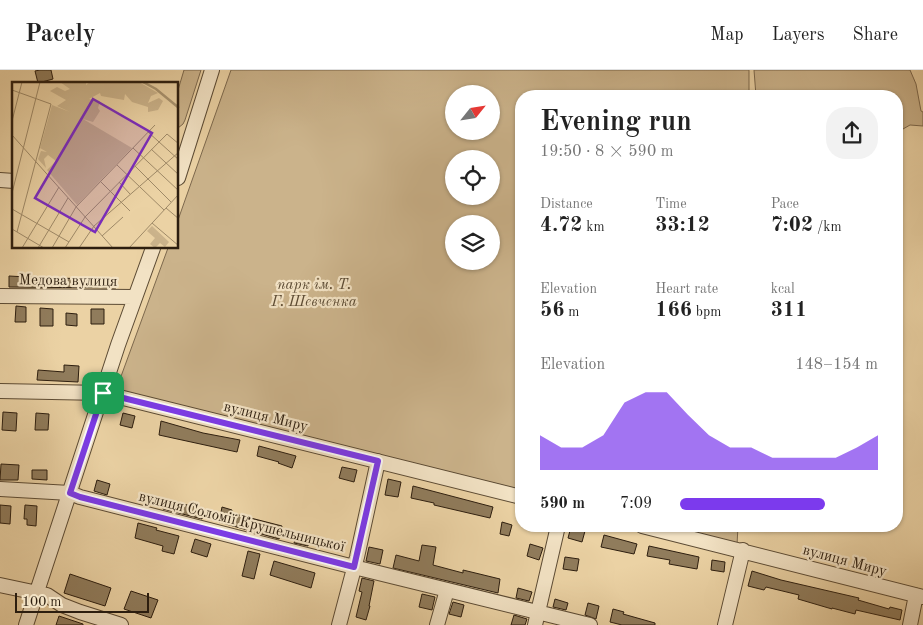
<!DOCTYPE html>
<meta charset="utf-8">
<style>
:root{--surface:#fff;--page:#f2f2f2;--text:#222;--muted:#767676;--line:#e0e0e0;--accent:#7c3aed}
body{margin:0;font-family:"Old Standard TT",serif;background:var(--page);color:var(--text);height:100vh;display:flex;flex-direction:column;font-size:19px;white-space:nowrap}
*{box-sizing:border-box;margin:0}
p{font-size:16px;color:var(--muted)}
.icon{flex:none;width:28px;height:28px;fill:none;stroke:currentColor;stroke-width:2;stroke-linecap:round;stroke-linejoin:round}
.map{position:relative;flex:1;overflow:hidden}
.panel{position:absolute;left:515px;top:20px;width:388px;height:442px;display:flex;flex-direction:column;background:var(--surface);border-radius:20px;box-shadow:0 1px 4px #0004}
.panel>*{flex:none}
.needle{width:32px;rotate:60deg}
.fabs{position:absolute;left:445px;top:15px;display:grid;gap:10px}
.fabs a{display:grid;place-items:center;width:55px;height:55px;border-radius:50%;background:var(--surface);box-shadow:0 1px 4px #0004;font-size:25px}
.scale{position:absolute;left:15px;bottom:12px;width:134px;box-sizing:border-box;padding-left:5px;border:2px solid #2d1e0f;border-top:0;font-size:14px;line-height:18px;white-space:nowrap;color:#2d1e0f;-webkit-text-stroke:4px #f2e2c4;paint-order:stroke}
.pin{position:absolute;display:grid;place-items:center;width:42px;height:42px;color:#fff;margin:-21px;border-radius:10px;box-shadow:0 2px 8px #0006}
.round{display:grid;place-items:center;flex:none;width:52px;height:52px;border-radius:20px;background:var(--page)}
.headline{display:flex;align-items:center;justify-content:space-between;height:85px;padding:0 25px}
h1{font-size:28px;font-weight:600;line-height:38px}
.figures{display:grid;grid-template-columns:repeat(3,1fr);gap:8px;height:85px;padding:5px 25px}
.figures div{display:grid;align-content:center}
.figures b{font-size:21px;font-weight:600}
.figures small{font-size:14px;font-weight:400}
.figures p{font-size:14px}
.chart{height:140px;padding:10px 25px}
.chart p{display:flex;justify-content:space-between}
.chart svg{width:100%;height:90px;margin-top:5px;fill:var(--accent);opacity:.7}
ul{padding:0 25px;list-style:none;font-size:16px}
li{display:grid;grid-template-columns:80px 60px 1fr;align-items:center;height:38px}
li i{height:12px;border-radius:6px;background:var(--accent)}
header{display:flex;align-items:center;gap:30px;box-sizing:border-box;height:70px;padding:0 25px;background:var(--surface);border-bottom:1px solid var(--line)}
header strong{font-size:24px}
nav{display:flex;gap:28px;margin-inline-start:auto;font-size:18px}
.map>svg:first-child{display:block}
.green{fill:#cbb38b;stroke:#7c684d;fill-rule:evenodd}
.building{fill:#907c5c;stroke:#2d1e0f}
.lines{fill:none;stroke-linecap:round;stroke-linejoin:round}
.minor-casing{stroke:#5c4b34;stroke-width:16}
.minor{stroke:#f2e2c4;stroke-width:14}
.route-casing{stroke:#fff;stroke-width:10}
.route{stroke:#7c3aed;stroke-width:6}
.labels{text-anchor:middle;stroke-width:4.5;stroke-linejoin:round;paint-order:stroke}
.street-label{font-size:15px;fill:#2d1e0f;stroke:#f2e2c4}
.park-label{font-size:15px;font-style:italic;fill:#5c4b34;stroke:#f2e2c4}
.inset-river{fill:none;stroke:#aa9571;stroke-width:2.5}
.inset-road{fill:none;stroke:#9f8a68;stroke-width:1}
.view{fill:#7b2cbf;fill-opacity:0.15;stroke:#7b2cbf;stroke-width:2.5}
.inset-edge{fill:none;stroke:#2d1e0f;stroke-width:2.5}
</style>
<header>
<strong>Pacely</strong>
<nav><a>Map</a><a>Layers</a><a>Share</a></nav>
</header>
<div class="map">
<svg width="923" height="555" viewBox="0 0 923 555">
<rect width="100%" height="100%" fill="#ebd2a4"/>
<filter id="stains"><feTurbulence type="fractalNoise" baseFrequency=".004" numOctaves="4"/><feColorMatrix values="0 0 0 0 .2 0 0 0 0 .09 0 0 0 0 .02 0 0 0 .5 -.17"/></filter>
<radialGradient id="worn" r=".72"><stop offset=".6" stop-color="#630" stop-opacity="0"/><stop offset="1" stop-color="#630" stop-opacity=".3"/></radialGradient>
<path class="green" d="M 184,0 L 201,0 L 185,50 L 183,54 L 178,58 L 178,20 Z
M 231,0 L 749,0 L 749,26 L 521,26 L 521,421 L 116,320 L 168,178 L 178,178 L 178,150 ZM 454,24 L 491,24 L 491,61 L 454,61 ZM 454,89 L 491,89 L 491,126 L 454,126 ZM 454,154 L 491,154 L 491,191 L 454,191 Z
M 754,0 L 910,0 L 916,14 L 921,41 L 923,42 L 923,56 L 910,55 L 896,63 L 896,26 L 756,26 Z
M 661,456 L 738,456 L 737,475 Z"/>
<path class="building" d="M 40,0 L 51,0 L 53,9 L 38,13 L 35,1 Z
M 9,206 L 45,208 L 116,209 L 116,218 L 9,217 Z
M 16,236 L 26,237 L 26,252 L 15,252 Z
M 40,238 L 53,239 L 53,256 L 40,256 Z
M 91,239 L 104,239 L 104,254 L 91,254 Z
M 66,243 L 77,244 L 77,256 L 66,255 Z
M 64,295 L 79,296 L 78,312 L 37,310 L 38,300 L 64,302 Z
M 3,342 L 17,343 L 16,361 L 2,360 Z
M 36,343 L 49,344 L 48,360 L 35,360 Z
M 123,343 L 135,346 L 132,358 L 120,355 Z
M 161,351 L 203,363 L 240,370 L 237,382 L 159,365 Z
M 259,376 L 296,386 L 292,398 L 278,393 L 279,392 L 257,386 Z
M 1,394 L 19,395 L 18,410 L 0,410 Z
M 342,397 L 357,400 L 354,412 L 339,408 Z
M 32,400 L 47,400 L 47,410 L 32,409 Z
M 388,409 L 401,412 L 398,427 L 385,425 Z
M 97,410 L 110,414 L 107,425 L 94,421 Z
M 413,416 L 493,437 L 490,448 L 434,435 L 434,433 L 411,428 Z
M 166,429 L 205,440 L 202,449 L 163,439 Z
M 0,435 L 11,436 L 10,454 L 0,453 Z
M 25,435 L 37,436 L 36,456 L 27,455 L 27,449 L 24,449 Z
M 222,437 L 232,440 L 231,443 L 282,456 L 279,469 L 219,452 Z
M 502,452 L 512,455 L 509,466 L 500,464 Z
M 138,453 L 157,458 L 156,460 L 179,466 L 174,484 L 162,481 L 163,476 L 135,468 Z
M 571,457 L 585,461 L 582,472 L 568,468 Z
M 297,463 L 310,467 L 308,476 L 294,473 Z
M 604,465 L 637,474 L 634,484 L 601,477 Z
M 195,469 L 211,474 L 207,487 L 191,482 Z
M 530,474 L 543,478 L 539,490 L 527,486 Z
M 422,475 L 436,477 L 433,495 L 463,503 L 463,500 L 500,509 L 498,523 L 393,498 L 396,485 L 419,491 Z
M 649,476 L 699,487 L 697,499 L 669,494 L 670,490 L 647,486 Z
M 369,477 L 383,480 L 380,494 L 366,491 Z
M 248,481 L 260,484 L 254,509 L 242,506 Z
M 565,487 L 579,489 L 577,501 L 563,499 Z
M 712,490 L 725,492 L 724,502 L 711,500 Z
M 274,491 L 315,503 L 311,518 L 270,505 Z
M 752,501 L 781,510 L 859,528 L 858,530 L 889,539 L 890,537 L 902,540 L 900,550 L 856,540 L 855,544 L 832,538 L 832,539 L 798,529 L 799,525 L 766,517 L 764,520 L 748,516 Z
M 70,504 L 111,518 L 105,536 L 64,523 Z
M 362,508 L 374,511 L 369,536 L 370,536 L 366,550 L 356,547 L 362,522 L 359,521 Z
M 518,518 L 532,522 L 529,531 L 516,528 Z
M 131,521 L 158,530 L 151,548 L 124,539 Z
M 422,524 L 435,527 L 432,540 L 419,537 Z
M 555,529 L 568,533 L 566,540 L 553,537 Z
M 453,532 L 464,535 L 461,547 L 449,544 Z
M 588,533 L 599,536 L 596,549 L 585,545 Z
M 613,539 L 624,542 L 623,544 L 655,553 L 655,555 L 622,555 L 610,552 Z
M 514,545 L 527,549 L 525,555 L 511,555 Z
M 59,546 L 83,554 L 83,555 L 56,555 Z"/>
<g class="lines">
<g class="minor-casing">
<path id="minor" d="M 178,108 L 212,0
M 0,110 L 14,111
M 0,226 L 135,227
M 0,321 L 103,323 L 521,427
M 0,419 L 70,423 L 80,427 L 354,497 L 590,555
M 642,456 L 923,527
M 0,515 L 47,525 L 62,535 L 80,542 L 121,555
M 26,555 L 118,275 L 153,178
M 339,555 L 357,487 L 378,391
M 437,555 L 447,520
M 535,555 L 558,456
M 725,555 L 743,480
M 910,555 L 916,525"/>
</g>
<use href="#minor" class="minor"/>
</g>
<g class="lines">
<g class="route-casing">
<path id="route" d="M 103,323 L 378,391 L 354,497 L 80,427 L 70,423 Z"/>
</g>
<use href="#route" class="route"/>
</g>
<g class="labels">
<g class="street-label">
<text transform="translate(68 210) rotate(1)" y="5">Медова вулиця</text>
<text transform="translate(266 346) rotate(14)" y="5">вулиця Миру</text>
<text transform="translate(242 451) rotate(14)" y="5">вулиця Соломії Крушельницької</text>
<text transform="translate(845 490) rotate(15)" y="5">вулиця Миру</text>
</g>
<g class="park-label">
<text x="314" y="219">парк ім. Т.<tspan x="314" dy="17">Г. Шевченка</tspan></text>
</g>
</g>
<g transform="translate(12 12)">
<rect width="166" height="166" fill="#ebd2a4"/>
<path d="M 48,0 L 74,0 L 74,3 L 78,0 L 127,0 L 146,11 L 139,14 L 136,21 L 147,16 L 151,19 L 146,28 L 136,30 L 136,25 L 120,20 L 113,12 L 112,18 L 89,14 L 88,11 L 77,17 L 88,19 L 86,26 L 88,29 L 81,40 L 71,37 L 120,66 L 65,123 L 35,88 L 44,79 L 36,73 L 32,77 L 34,86 L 26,77 L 29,69 L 35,70 L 28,66 L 40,23 L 58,30 L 45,24 L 54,18 L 38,9 L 45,5 L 53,9 L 58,7 ZM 140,144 L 157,160 L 153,165 L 148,161 L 143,166 L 138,162 L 143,156 L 135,149 Z" fill="#cbb38b"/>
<path class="inset-river" d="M 131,0 L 144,7 L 167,26"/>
<path class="inset-road" d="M 0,8 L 39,22 L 5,150M 0,39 L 10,0M 136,50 L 167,78M 0,53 L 101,166M 121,66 L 167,109M 139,67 L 167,93M 105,83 L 152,128M 123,84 L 159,120M 89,100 L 118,129M 107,100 L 118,112M 0,111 L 28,0M 154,126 L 167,137M 0,127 L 57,160M 140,141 L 167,164M 0,147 L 32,166M 90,154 L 111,135M 10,166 L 47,105M 26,166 L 56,116M 40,166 L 64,125 L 143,43M 53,166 L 73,135 L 155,52 L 167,62M 67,166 L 82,144 L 167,70M 117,166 L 167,112"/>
<path class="view" d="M 81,17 L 140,51 L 83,150 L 23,116 Z"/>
<rect width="166" height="166" class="inset-edge"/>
</g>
<rect width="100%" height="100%" filter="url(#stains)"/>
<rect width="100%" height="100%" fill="url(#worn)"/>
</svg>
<div class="fabs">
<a><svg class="needle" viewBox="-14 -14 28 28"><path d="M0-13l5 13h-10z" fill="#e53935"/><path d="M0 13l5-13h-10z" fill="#767676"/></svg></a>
<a><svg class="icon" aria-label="locate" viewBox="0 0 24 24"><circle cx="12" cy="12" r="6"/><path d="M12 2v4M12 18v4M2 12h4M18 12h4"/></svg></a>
<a><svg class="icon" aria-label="layers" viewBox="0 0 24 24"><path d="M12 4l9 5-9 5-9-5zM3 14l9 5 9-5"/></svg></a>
</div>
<div class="scale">100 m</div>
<div class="pin" style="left:103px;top:323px;background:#1e9e55"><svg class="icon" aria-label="arrive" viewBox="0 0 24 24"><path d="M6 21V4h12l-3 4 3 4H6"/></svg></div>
<section class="panel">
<div class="headline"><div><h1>Evening run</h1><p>19:50 · 8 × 590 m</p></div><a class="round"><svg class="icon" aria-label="share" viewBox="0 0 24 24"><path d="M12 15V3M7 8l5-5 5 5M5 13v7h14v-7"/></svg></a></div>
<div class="figures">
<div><p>Distance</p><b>4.72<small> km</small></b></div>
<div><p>Time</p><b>33:12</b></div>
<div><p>Pace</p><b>7:02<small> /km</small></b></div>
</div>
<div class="figures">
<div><p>Elevation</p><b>56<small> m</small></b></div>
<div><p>Heart rate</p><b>166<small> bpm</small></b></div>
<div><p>kcal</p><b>311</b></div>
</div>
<div class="chart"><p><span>Elevation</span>148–154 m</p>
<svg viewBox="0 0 160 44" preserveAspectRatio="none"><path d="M0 44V27L10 33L20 33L30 27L40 11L50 6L60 6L70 17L80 27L90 33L100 33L110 38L120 38L130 38L140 38L150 33L160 27V44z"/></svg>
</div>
<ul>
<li><b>590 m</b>7:09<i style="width:73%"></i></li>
</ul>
</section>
</div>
